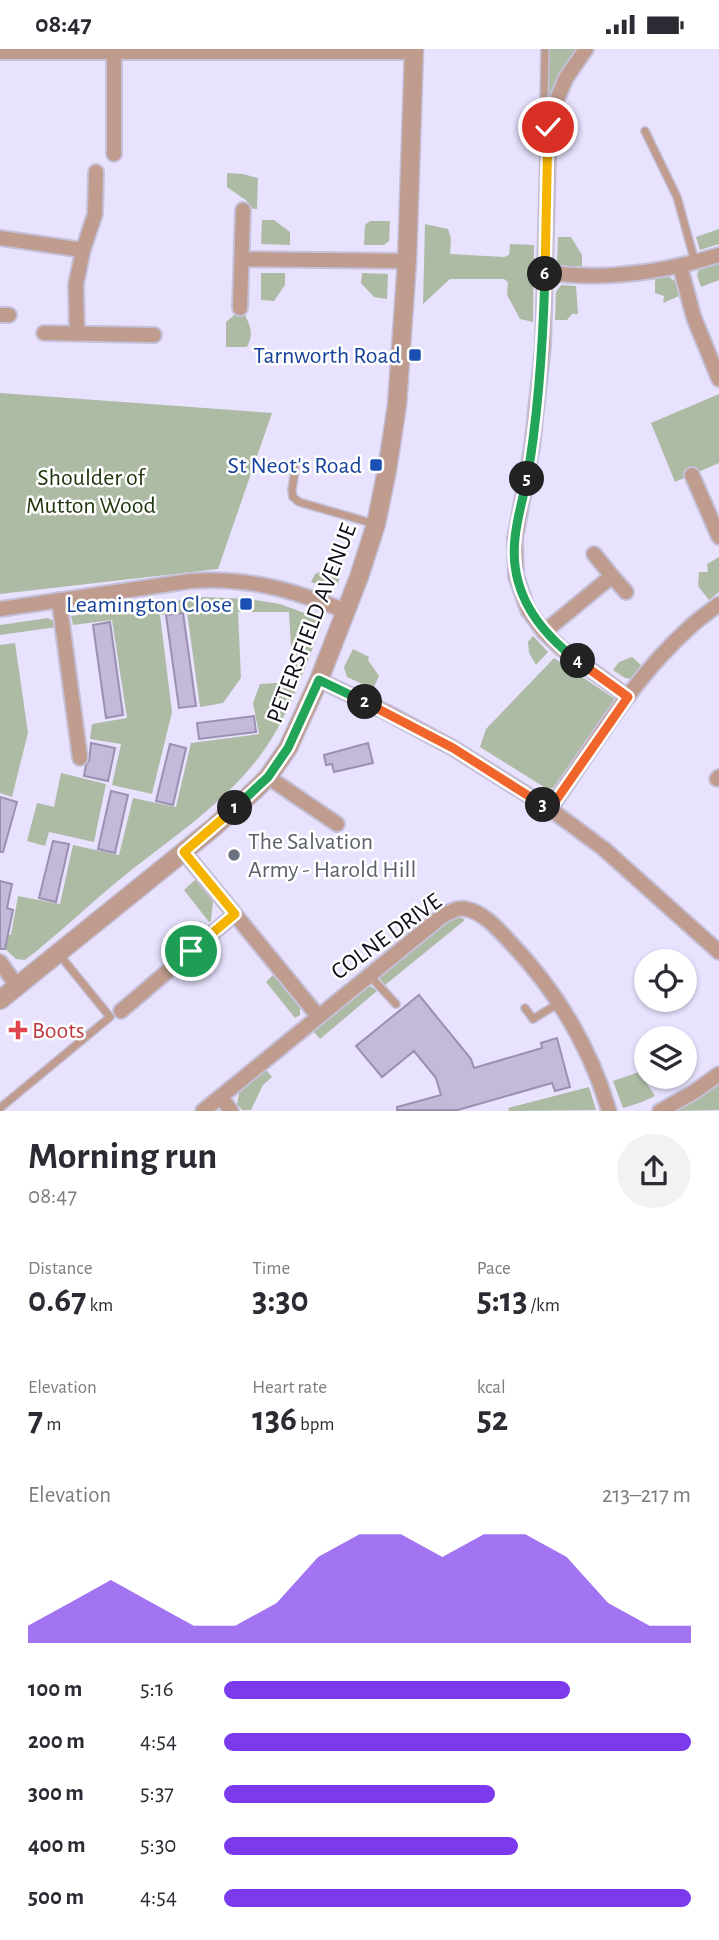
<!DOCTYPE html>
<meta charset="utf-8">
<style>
:root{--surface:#fff;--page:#f2f2f3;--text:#2b2b33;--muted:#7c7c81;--accent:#7c3aed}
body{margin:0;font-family:"Alegreya Sans",sans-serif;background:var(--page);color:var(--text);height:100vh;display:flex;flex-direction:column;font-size:26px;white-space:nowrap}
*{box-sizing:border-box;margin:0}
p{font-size:23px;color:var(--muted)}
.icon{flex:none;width:38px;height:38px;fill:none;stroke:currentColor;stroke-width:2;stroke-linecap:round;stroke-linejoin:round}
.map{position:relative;height:1062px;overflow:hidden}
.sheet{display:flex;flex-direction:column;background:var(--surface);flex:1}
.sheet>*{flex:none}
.fabs{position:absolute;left:634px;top:900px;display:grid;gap:14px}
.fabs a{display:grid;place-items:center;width:63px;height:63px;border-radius:50%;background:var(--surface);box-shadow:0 2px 5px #0004;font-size:35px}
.pin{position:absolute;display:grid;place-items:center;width:60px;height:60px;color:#fff;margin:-30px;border:4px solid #fff;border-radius:50%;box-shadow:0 2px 7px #0007}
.km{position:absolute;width:35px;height:35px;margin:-18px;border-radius:50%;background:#222;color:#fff;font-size:19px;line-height:35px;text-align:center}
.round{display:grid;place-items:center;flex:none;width:74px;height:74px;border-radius:37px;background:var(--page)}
.summary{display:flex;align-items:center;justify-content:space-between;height:119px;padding:0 28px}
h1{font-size:38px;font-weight:600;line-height:52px}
.metrics{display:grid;grid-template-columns:repeat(3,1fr);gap:10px;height:119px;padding:7px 28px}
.metrics div{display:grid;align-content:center}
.metrics b{font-size:35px;font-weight:600}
.metrics small{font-size:19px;font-weight:400}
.metrics p{font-size:19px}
.chart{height:196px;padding:14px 28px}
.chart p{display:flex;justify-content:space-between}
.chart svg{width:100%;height:126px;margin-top:7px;fill:var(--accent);opacity:.7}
ul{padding:0 28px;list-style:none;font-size:23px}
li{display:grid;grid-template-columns:112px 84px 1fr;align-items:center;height:52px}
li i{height:18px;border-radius:9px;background:var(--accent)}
.status{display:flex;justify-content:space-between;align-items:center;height:49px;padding:0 35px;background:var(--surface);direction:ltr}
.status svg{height:19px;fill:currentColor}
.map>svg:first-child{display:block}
.green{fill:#adbba4}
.building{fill:#c4b9da;stroke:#9b90b0;stroke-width:2}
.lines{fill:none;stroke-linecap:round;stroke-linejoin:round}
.service-casing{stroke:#c5c0d9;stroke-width:10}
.minor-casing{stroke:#c5c0d9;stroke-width:18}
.tertiary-casing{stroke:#c5c0d9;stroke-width:21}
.service{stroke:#bf9c8e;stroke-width:7}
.minor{stroke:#bf9c8e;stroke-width:14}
.tertiary{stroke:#bf9c8e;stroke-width:18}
.split-1-casing{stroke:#fff;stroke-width:14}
.split-2-casing{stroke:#fff;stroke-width:14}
.split-3-casing{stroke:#fff;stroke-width:14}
.split-4-casing{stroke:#fff;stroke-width:14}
.split-5-casing{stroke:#fff;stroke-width:14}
.split-6-casing{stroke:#fff;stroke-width:14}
.split-7-casing{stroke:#fff;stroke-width:14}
.split-1{stroke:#f5b400;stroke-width:9}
.split-2{stroke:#22a559;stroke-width:9}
.split-3{stroke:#f0652b;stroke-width:9}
.split-4{stroke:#f0652b;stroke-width:9}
.split-5{stroke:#22a559;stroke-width:9}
.split-6{stroke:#22a559;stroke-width:9}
.split-7{stroke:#f5b400;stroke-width:9}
.transit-dot{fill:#1a4fb4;stroke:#fff;stroke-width:2.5}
.worship-dot{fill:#6b7280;stroke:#fff;stroke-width:2.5}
.health-dot{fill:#e0444e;stroke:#fff;stroke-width:2.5}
.labels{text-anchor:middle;stroke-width:5;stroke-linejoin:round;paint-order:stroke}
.transit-label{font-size:24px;fill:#164399;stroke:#fff;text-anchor:end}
.park-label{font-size:24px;fill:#20370d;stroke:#fff}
.street-label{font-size:24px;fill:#100d19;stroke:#fff}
.worship-label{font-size:24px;fill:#5b616d;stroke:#fff;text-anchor:start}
.health-label{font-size:24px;fill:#be3a42;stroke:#fff;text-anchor:start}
</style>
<div class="status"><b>08:47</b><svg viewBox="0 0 49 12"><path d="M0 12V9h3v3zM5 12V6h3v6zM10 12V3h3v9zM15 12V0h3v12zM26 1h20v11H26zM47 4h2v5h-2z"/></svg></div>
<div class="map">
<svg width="719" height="1062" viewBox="0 0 719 1062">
<rect width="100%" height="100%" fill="#e8e2fe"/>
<path class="green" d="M 545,0 L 586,0 L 549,70 L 544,53 Z
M 227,124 L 243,125 L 258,129 L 257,160 L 247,159 L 247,152 L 227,138 Z
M 262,171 L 274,171 L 290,183 L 290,196 L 261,195 Z
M 370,172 L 390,172 L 389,192 L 384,196 L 364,196 L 365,176 Z
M 425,175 L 448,180 L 451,189 L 450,205 L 504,208 L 509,206 L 510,195 L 534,196 L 533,273 L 520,270 L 507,246 L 508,233 L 504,230 L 450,230 L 423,255 Z
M 719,180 L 719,195 L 700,201 L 696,188 Z
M 558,188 L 571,188 L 582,206 L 582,217 L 560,217 L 557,212 Z
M 719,215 L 719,231 L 701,238 L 697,226 L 699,221 Z
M 261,224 L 285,224 L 285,236 L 274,252 L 261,251 Z
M 362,224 L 388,225 L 387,250 L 374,248 L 361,234 Z
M 669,228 L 675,232 L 679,247 L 663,254 L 664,247 L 655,244 L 655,230 Z
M 561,236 L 576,237 L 578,265 L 572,265 L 567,271 L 555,271 L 556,243 Z
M 240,261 L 243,261 C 249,276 255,282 247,298 L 226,298 L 226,273 Z
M 0,344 L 272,364 L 218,520 L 0,545 Z
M 719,345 L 719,414 L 675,433 L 651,374 Z
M 719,508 L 719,543 L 709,551 L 698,537 L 699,523 L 708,523 L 707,515 Z
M 335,516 L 343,519 L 338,534 L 329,539 L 311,533 L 315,525 Z
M 204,548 L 250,550 L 280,555 L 318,569 L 321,578 C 304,620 289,667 262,704 C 225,755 167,792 119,831 C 87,857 58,886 25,911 L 16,910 L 0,895 L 0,884 L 11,886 L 18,847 L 60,855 L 73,796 L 119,806 L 133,749 L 176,758 L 191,694 L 259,685 L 253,654 L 260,635 L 293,633 L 289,563 L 238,563 L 241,629 L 223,654 L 200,658 L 187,563 L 160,566 L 172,663 L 152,745 L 112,736 L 121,695 L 90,690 L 92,675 L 127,669 L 112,571 L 73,576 L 71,567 Z
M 48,569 L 56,573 L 57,578 L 0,586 L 0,576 Z
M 533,587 L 548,603 L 536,616 L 529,604 L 528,593 Z
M 15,594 L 28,684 L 12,748 L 0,744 L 0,596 Z
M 353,600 L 369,608 L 368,611 L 379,627 L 373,640 L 347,628 L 344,618 Z
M 632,608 L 641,616 L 631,630 L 625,629 L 613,621 L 619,613 Z
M 554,609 L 615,650 L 553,739 L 547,740 L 480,698 L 486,680 Z
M 61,724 L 106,735 L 94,793 L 49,783 L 45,797 L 27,792 L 37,754 L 54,758 Z
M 196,830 L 213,852 L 211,872 L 209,873 L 184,841 Z
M 458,867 L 465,871 L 385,936 L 378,927 L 448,870 Z
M 273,926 L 300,959 L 300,966 L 295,969 L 266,933 Z
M 367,937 L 372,938 L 377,942 L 320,990 L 314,983 L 314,979 Z
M 263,1021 L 267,1022 L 272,1028 L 263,1036 L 251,1061 L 242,1061 L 237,1055 L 239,1045 L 237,1042 Z
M 639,1023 L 655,1047 L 642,1053 L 623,1059 L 613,1032 Z
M 719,1033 L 719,1061 L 675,1062 L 710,1042 Z
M 589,1038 L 596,1061 L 509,1062 L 508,1059 Z"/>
<path class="building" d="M 183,564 L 196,657 L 179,659 L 166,566 Z
M 110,573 L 123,666 L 106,669 L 93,576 Z
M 254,667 L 256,683 L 199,690 L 197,674 Z
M 91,694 L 115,699 L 108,732 L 84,727 L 86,716 L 89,712 Z
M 368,694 L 373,714 L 334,723 L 332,715 L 326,716 L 324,706 Z
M 170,695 L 186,699 L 173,756 L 156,752 Z
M 111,742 L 128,746 L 115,804 L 98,800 Z
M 0,748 L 17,753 L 3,803 L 0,803 Z
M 53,792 L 69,795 L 56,853 L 39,849 Z
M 0,832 L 12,835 L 7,859 L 13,861 L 5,900 L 0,900 Z
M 419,946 L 471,1010 L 474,1019 L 542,999 L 541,994 L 557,989 L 570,1038 L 555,1042 L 552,1034 L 458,1061 L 397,1061 L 397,1058 L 441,1046 L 436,1029 L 414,1002 L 382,1028 L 356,997 Z"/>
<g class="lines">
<g class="service-casing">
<path id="service" d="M 545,0 L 544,53 L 548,65
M 645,82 L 677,148 L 695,213
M 295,420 L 292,441 L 293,448 L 299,453 L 375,475
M 369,926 L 396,955
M 525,959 L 533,970 L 559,954
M 0,1059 L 110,968 L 58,904"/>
</g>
<g class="minor-casing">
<path id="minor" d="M 114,0 L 114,105
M 586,0 L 566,29 L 549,70 L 543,297 L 532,398 L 515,490 L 516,527 L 528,561 L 544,583 L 562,600 L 628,648
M 0,3 L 414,3
M 0,189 L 83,201
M 242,210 L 407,212
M 680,217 L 694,269 L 719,330
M 545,223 C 603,232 664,223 719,206
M 240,259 L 243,161
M 0,266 L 9,266
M 44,284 L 154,286
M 77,285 L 76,235 L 83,201 L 95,165 L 96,123
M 692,426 L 719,488
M 612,527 L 626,543
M 59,551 L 80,709
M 0,560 L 190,532 C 249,528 292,541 346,562
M 544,583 L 612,527 L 594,505
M 319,631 L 386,663 L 453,699 L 550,760 L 604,800 L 719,903
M 268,728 L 337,775
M 717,730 L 719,728
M 550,760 C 593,698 633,629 689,579 C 698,570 709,563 719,555
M 184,803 L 318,967
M 0,913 L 17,937
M 121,962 L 235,865
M 221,1048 L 231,1062
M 203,1062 L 441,868 C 450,863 457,858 466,860 C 483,863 498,880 509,892 C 556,941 590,997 609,1062
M 660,1062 L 694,1043 L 719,1025"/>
</g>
<g class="tertiary-casing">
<path id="tertiary" d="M 0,951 L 213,779 L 255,741 L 268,728 L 288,699 L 319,631 L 359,528 L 376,475 L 387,421 L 397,356 L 407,212 L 414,0"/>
</g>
<use href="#service" class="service"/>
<use href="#minor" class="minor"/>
<use href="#tertiary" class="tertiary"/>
</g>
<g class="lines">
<g class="split-1-casing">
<path id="split-1" d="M 191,902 L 235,865 L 184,803 L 235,759"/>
</g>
<g class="split-2-casing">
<path id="split-2" d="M 235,759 L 268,728 L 288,699 L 319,631 L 365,653"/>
</g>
<g class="split-3-casing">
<path id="split-3" d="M 365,653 L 453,699 L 543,756"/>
</g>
<g class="split-4-casing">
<path id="split-4" d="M 543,756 L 550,760 L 628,648 L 578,612"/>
</g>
<g class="split-5-casing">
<path id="split-5" d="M 527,430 C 523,449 517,469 515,489 C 509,542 537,581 578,612"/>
</g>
<g class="split-6-casing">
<path id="split-6" d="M 527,430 C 539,362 543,294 545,225"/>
</g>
<g class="split-7-casing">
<path id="split-7" d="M 545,225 L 548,78"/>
</g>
<use href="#split-1" class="split-1"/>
<use href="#split-2" class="split-2"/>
<use href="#split-3" class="split-3"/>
<use href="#split-4" class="split-4"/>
<use href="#split-5" class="split-5"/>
<use href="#split-6" class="split-6"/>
<use href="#split-7" class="split-7"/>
</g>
<g class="transit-dot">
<rect x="408" y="299" width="14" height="14" rx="3.5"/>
<rect x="369" y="409" width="14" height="14" rx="3.5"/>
<rect x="239" y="548" width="14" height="14" rx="3.5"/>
</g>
<circle class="worship-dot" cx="234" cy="806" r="7"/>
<path class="health-dot" d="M14.5 970.5h7v7h7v7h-7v7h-7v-7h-7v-7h7z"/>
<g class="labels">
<g class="transit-label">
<text x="401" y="314">Tarnworth Road</text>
<text x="362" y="424">St Neot's Road</text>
<text x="232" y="563">Leamington Close</text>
</g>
<g class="park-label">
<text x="91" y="436">Shoulder of<tspan x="91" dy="28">Mutton Wood</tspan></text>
</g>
<g class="street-label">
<text transform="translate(311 574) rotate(-69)" y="8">PETERSFIELD AVENUE</text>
<text transform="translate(386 887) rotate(-36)" y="8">COLNE DRIVE</text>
</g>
<g class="worship-label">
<text x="248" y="800">The Salvation<tspan x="248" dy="28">Army - Harold Hill</tspan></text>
</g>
<g class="health-label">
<text x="32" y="989">Boots</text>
</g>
</g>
</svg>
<div class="fabs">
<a><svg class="icon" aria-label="locate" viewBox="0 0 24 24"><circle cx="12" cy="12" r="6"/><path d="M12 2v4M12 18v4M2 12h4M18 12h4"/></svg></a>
<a><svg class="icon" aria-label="layers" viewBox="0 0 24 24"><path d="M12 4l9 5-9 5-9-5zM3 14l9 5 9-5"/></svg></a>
</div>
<div class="pin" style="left:191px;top:902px;background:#1e9e55"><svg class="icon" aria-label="arrive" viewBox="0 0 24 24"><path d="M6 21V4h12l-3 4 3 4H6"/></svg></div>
<div class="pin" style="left:548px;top:78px;background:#d93025"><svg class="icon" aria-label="check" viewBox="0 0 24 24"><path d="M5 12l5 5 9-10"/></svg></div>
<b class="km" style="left:235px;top:759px">1</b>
<b class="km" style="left:365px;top:653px">2</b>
<b class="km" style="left:543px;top:756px">3</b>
<b class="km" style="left:578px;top:612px">4</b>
<b class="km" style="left:527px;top:430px">5</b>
<b class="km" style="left:545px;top:225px">6</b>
</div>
<section class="sheet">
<div class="summary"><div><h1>Morning run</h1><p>08:47</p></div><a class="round"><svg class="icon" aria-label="share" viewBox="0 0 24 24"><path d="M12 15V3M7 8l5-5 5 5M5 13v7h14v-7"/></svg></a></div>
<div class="metrics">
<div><p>Distance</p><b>0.67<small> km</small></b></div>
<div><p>Time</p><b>3:30</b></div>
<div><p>Pace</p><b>5:13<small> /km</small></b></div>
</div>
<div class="metrics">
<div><p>Elevation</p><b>7<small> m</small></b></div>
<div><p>Heart rate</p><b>136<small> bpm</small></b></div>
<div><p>kcal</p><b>52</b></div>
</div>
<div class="chart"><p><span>Elevation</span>213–217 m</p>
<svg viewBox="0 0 160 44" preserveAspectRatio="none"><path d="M0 44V38L10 30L20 22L30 30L40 38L50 38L60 30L70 14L80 6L90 6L100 14L110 6L120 6L130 14L140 30L150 38L160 38V44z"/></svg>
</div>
<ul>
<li><b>100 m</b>5:16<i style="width:74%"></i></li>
<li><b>200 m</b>4:54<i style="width:100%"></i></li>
<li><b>300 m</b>5:37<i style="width:58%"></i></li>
<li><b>400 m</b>5:30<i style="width:63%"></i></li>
<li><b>500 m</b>4:54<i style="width:100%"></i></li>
</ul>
</section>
